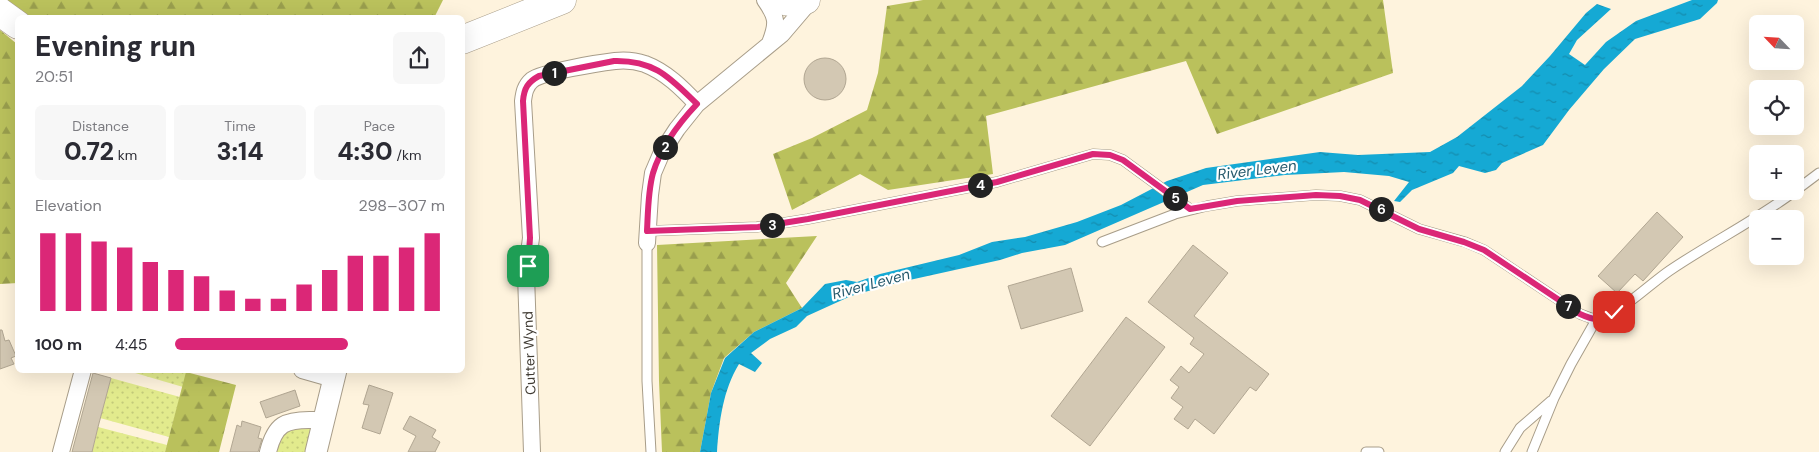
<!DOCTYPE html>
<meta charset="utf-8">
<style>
:root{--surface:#fff;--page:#f7f7f7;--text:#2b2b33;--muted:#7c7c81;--accent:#db2777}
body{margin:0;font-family:"DM Sans",sans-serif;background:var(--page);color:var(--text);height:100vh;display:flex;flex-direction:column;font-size:19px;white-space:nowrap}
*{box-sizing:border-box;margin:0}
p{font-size:16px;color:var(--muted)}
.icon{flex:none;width:28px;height:28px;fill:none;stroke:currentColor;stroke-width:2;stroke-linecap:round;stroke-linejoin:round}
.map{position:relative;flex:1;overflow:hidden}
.sheet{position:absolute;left:15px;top:15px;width:450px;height:358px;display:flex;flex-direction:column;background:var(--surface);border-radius:8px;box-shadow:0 5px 20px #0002}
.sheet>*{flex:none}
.needle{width:32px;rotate:295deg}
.fabs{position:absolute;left:1749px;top:15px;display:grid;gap:10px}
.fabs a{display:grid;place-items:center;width:55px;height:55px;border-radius:8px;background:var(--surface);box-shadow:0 5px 20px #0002;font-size:25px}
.pin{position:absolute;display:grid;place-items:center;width:42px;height:42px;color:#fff;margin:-21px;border-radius:10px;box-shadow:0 2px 8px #0006}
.km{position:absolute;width:25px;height:25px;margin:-12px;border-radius:50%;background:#222;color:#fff;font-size:14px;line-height:25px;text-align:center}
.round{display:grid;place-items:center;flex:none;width:52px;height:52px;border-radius:8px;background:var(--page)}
.headline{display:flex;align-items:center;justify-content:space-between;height:85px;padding:0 20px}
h1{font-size:28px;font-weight:800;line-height:38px}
.figures{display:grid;grid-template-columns:repeat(3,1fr);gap:8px;height:85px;padding:5px 20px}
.figures div{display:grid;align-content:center;border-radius:8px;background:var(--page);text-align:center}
.figures b{font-size:25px;font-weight:800}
.figures small{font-size:14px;font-weight:400}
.figures p{font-size:14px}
.chart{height:140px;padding:10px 20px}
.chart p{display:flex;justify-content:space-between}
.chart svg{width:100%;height:90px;margin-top:5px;stroke:var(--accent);stroke-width:6}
ul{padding:0 20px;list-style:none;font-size:16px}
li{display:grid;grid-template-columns:80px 60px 1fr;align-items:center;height:38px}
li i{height:12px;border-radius:6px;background:var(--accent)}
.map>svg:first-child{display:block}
.green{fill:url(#green-dots)}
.forest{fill:url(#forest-firs)}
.water{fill:url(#water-ripples)}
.building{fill:#d3c8b3;stroke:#b1a692}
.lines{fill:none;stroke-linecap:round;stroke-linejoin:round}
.service-casing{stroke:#a89d89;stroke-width:11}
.minor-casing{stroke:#a89d89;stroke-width:18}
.tertiary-casing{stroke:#a89d89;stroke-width:23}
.trunk-casing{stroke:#a89d89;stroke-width:29}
.service{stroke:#fff;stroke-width:9}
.minor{stroke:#fff;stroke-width:16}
.tertiary{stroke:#fff;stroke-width:21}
.trunk{stroke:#fff;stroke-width:28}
.route-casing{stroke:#fff;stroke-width:10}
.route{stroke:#db2777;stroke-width:6}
.labels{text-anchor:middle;stroke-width:4.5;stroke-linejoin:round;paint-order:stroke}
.street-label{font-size:14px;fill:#403b33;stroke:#fff}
.water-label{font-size:15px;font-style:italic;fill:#26596c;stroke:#fff}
</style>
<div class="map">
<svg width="1819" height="452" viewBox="0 0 1819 452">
<defs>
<pattern id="green-dots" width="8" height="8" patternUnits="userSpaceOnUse" patternTransform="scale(1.25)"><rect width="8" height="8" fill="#e2eb8d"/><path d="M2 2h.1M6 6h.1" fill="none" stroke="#c3ca7a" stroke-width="1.8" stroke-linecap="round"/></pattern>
<pattern id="forest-firs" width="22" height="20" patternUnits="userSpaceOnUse" patternTransform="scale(1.25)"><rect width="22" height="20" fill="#bac15c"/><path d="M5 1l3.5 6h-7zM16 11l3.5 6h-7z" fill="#999e4d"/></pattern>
<pattern id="water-ripples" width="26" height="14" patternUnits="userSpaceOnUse" patternTransform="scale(1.25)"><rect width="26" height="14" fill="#15a9d4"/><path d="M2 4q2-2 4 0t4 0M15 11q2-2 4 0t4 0" fill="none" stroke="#158bad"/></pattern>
</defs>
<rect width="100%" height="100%" fill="#fef3dd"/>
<path class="green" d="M 125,370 L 187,370 L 183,387 Z
M 111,378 L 180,397 L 169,437 L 100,418 Z
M 314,420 L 305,452 L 268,452 L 272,437 Z
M 98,427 L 167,445 L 165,452 L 92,452 Z"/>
<path class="forest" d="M 5,0 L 443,0 L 434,18 L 25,18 Z
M 923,0 L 1383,0 L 1393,73 L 1217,134 L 1186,61 L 986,116 L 993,174 L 888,190 L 860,174 L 792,210 L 773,154 L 812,138 L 867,110 L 878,73 L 887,6 Z
M 0,30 L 17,44 L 18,283 L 0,284 Z
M 817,236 L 786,283 L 802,308 L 754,332 L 724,358 L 711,393 L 700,452 L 662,452 L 659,381 L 657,245 Z
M 186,372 L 236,385 L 219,452 L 165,452 Z"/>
<path class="water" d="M 1692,0 L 1718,0 L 1717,3 L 1700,19 L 1635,39 L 1604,69 L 1569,110 L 1543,145 L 1502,163 L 1496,170 L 1485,173 L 1459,166 L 1453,173 L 1412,190 L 1400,202 L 1394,201 L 1409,182 L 1389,176 L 1344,172 L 1285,175 L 1203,185 L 1065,245 L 1022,253 L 1000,260 L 896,283 L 851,296 L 807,316 L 796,327 L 770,339 L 751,353 L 762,363 L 755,372 L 739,364 C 723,390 719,422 717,452 L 700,452 L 711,393 L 725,358 L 754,332 L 802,308 L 825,284 L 846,280 L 857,282 L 880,274 L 959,255 L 992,242 L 1025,237 L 1077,222 L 1121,205 L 1167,181 L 1206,168 L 1320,152 L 1358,155 L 1430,152 L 1457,137 L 1522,86 L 1550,56 L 1586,13 L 1597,4 L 1611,9 L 1577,40 L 1569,54 L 1585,65 L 1606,42 L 1636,21 Z"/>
<path class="building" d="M804 79a21 21 0 1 1 42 0a21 21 0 1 1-42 0Z
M 1657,212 L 1683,237 L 1643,281 L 1635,274 L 1617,293 L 1598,276 Z
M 1193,245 L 1228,273 L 1194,316 L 1269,374 L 1256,391 L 1250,387 L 1214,434 L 1195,419 L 1188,429 L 1174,419 L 1183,407 L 1171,398 L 1179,387 L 1170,380 L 1181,366 L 1189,373 L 1204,354 L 1190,344 L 1194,338 L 1148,302 Z
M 1071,268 L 1083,311 L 1021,329 L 1008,286 Z
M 1126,317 L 1165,347 L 1090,446 L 1051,416 Z
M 0,330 L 2,330 L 5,341 L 9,340 L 16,356 L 11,358 L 14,364 L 0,369 Z
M 93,373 L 111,378 L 98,427 L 92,452 L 72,452 Z
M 369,385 L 393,393 L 380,434 L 362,428 L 369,405 L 363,404 Z
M 295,390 L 300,406 L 266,418 L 260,402 Z
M 410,416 L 436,430 L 432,437 L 440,442 L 435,452 L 408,452 L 416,436 L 403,429 Z
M 242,421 L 261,427 L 258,438 L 262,439 L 258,452 L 230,452 L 237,425 L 241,427 Z"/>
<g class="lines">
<g class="service-casing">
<path id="service" d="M 1795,191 L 1819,173
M 647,231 L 757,227 L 808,219 L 997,182 L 1093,154 L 1110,155 L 1123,160 L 1190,209
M 1102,242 L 1175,214 L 1207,206 L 1237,201 L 1316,195 L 1340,196 L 1360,200 L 1419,229 L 1465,242 L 1484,250 L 1580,314 L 1596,320 C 1624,311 1646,287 1669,271 C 1710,243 1755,221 1795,191
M 647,243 L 647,381 L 651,452
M 1366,452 L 1379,452
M 1505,452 L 1520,428 L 1551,401
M 1532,452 L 1554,398 L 1571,364 L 1596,320"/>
</g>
<g class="minor-casing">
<path id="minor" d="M 765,0 C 777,17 778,23 770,43
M 647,243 L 650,195 L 653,173 L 662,152 L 677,129 L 697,104 L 782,34 L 811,0
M 302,370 L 323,376
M 61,452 L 83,370
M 268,452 C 275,424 285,419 314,420
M 532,452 L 526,275 L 531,238 L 523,101 C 524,93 525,86 532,80 C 542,72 599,63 615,61 C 624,60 636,61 645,64 C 666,72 682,88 697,104"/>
</g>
<g class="tertiary-casing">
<path id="tertiary" d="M 316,452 L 336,370"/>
</g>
<g class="trunk-casing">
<path id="trunk" d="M 778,0 L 790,2 L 806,0
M 0,12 L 18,25
M 462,40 L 562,0"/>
</g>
<use href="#service" class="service"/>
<use href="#minor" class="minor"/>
<use href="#tertiary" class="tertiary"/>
<use href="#trunk" class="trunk"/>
</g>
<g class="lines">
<g class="route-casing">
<path id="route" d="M 528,266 L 530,238 L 523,101 C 524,88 528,82 539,76 L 614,61 C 655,60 670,78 697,104 C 679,123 661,147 653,173 C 648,191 648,212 647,231 L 758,227 L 808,219 L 997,182 L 1093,154 L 1110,155 L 1123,160 L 1190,209 L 1237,201 L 1316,195 L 1340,196 L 1360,200 L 1419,229 L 1464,242 L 1484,250 L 1580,314 C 1595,321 1600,321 1614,312"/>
</g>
<use href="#route" class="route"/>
</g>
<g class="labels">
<g class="street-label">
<text transform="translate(529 353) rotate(-92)" y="5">Cutter Wynd</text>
</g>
<g class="water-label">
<text transform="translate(1257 170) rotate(-7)" y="5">River Leven</text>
<text transform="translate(871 284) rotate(-15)" y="5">River Leven</text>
</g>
</g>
</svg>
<div class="fabs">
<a><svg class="needle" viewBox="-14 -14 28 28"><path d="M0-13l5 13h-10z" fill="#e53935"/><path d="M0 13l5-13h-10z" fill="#7c7c81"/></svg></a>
<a><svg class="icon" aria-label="locate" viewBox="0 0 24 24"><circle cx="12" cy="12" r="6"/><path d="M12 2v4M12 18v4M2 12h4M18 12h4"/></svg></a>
<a>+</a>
<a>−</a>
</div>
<div class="pin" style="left:528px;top:266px;background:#1e9e55"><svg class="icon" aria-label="arrive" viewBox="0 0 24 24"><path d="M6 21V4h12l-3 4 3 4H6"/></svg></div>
<div class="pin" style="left:1614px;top:312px;background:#d93025"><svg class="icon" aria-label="check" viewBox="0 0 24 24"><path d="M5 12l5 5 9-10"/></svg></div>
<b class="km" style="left:554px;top:73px">1</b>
<b class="km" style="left:665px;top:147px">2</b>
<b class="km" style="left:772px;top:225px">3</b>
<b class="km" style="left:980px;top:185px">4</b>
<b class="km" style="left:1175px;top:198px">5</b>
<b class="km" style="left:1381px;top:209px">6</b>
<b class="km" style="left:1568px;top:306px">7</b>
<section class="sheet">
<div class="headline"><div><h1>Evening run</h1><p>20:51</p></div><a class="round"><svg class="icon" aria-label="share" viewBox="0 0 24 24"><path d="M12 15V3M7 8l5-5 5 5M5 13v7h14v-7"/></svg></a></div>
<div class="figures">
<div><p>Distance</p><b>0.72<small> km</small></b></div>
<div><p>Time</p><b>3:14</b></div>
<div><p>Pace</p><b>4:30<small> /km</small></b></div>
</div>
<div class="chart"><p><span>Elevation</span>298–307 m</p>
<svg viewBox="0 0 160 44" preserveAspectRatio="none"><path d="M5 44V6M15 44V6M25 44V10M35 44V13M45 44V20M55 44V24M65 44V27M75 44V34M85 44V38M95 44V38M105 44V31M115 44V24M125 44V17M135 44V17M145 44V13M155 44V6"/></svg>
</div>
<ul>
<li><b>100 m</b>4:45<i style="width:64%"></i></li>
</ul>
</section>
</div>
